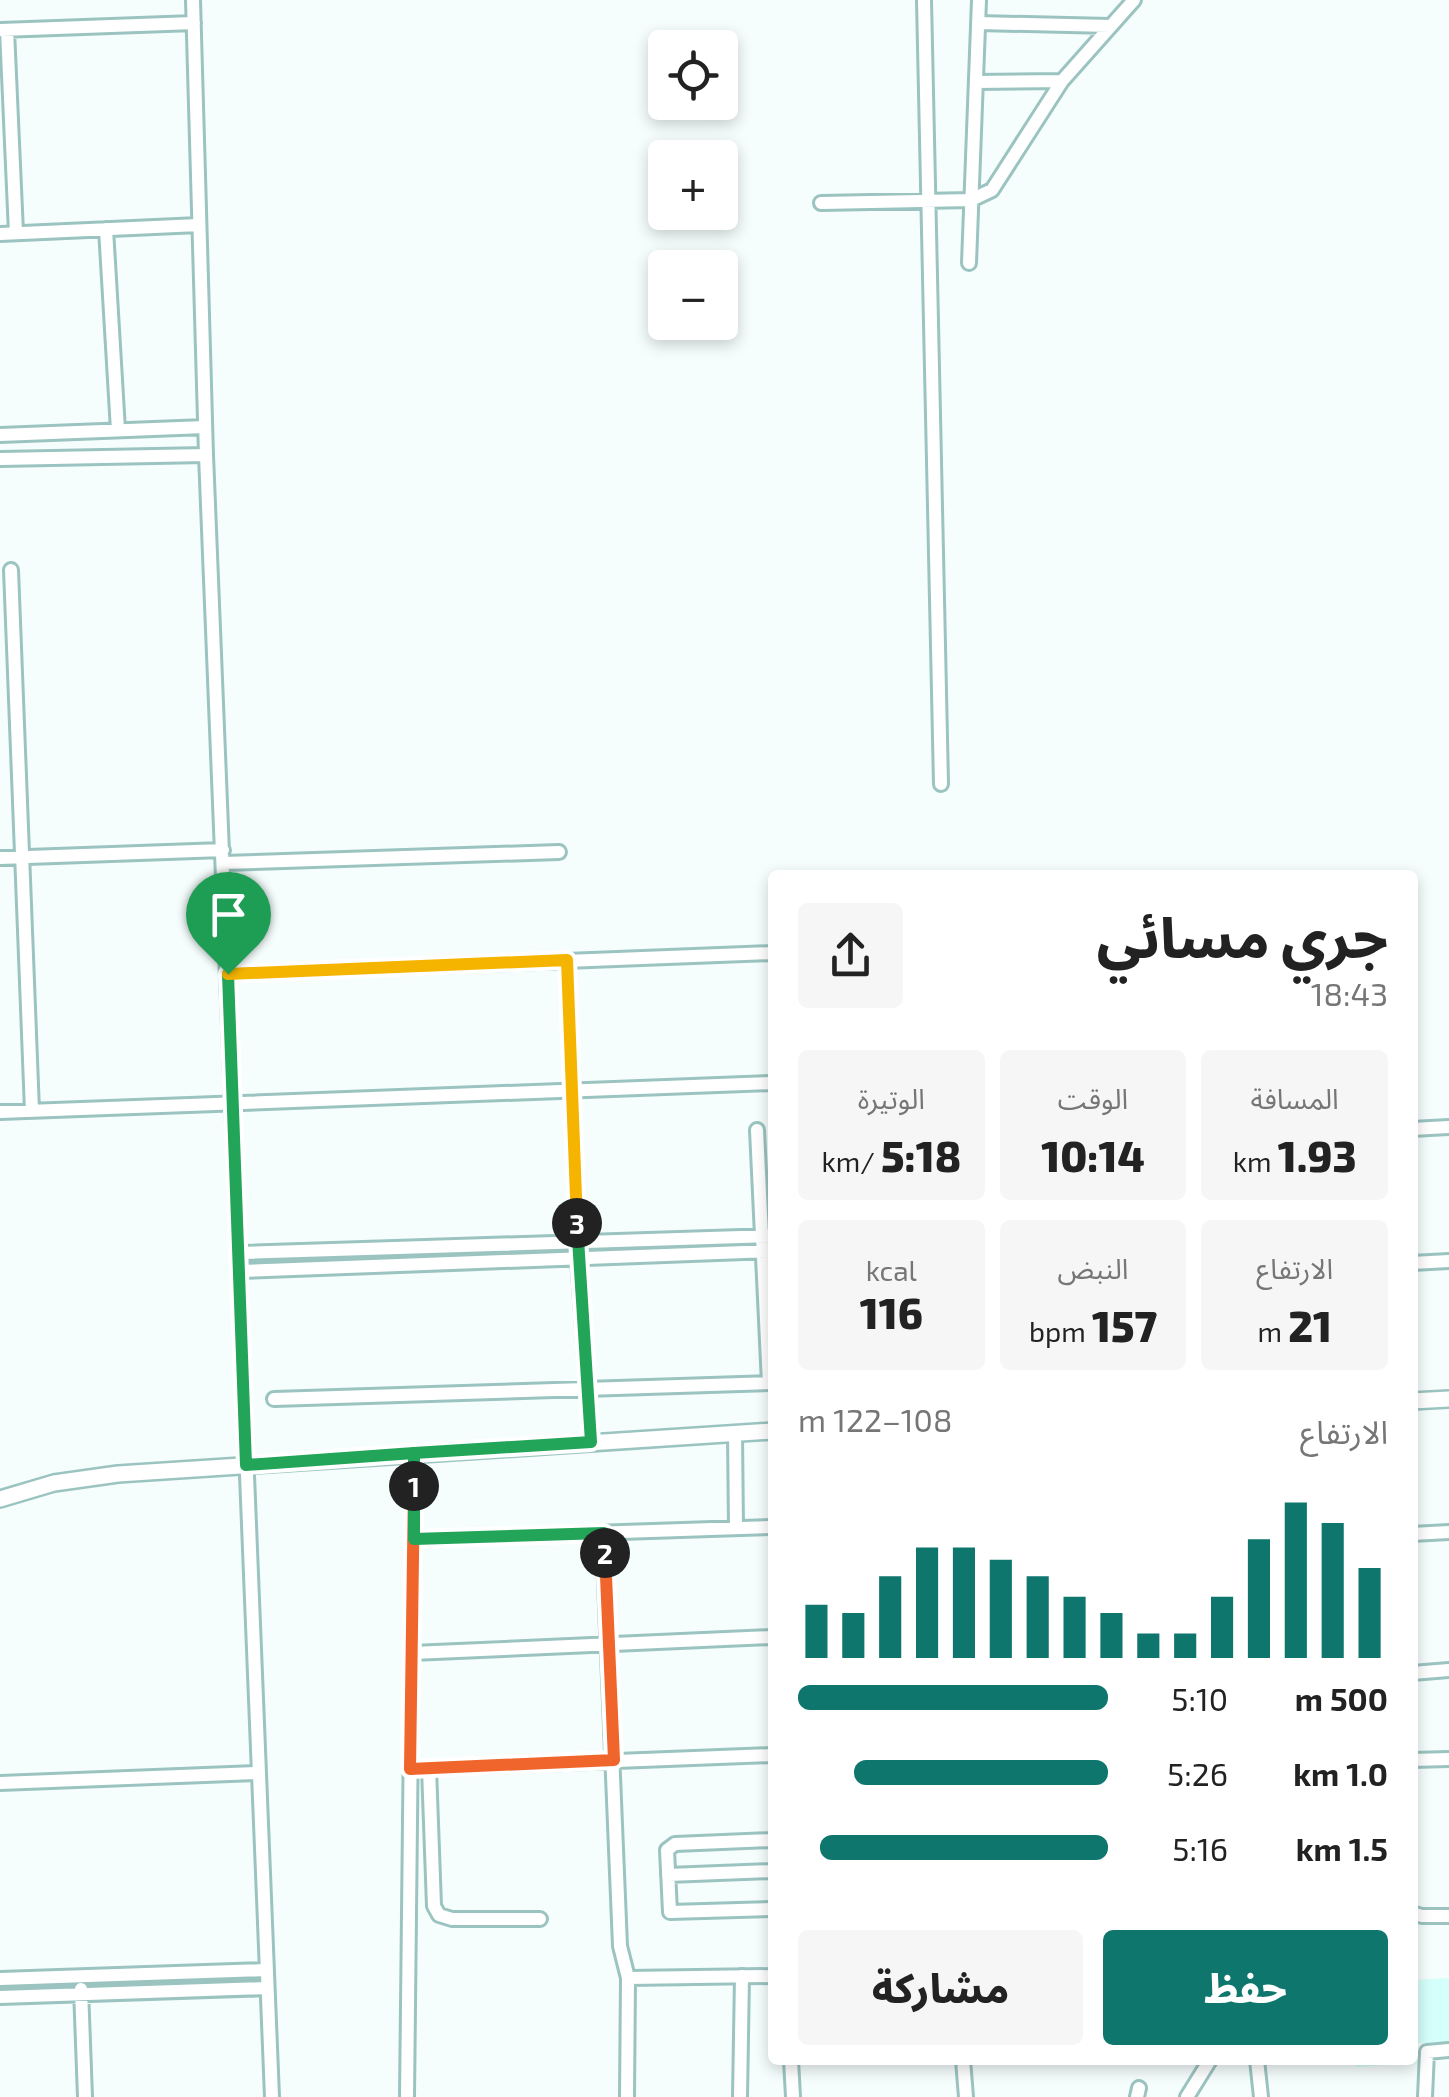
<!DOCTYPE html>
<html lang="ar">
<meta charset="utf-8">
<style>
:root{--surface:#fff;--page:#f6f6f6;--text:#222;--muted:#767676;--accent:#0f766e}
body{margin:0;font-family:"Exo 2","Noto Sans Arabic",sans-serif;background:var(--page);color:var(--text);direction:rtl;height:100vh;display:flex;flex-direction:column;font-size:38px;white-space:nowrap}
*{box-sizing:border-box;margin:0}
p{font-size:32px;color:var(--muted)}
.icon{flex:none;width:55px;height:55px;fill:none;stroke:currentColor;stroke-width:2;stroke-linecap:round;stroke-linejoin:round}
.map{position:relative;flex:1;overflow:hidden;direction:ltr}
.side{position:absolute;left:768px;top:870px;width:650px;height:1195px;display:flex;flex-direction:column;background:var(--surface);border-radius:10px;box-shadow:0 5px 15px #0003;direction:rtl}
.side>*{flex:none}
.tools{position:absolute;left:648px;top:30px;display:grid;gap:20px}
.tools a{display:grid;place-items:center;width:90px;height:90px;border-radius:10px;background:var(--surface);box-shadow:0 5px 15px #0003;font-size:50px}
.pin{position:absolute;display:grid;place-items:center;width:85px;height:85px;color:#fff;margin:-102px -42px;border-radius:50% 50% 50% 0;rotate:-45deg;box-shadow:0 0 10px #0007}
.pin .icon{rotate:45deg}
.km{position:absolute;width:50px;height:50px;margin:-25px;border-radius:50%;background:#222;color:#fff;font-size:28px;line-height:50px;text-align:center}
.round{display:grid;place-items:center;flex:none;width:105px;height:105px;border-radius:10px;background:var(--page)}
.headline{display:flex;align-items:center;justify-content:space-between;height:170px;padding:0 30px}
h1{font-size:55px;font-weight:800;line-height:75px}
.metrics{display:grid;grid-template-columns:repeat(3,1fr);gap:15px;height:170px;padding:10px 30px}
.metrics div{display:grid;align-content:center;border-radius:10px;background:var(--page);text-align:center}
.metrics b{font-size:42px;font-weight:800}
.metrics small{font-size:28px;font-weight:400}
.metrics p{font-size:28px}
.chart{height:280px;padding:20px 30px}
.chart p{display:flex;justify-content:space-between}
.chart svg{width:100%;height:180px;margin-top:10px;stroke:var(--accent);stroke-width:6}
.primary-button{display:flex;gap:20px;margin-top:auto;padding:20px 30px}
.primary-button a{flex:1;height:115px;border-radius:10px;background:var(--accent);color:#fff;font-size:40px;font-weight:800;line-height:115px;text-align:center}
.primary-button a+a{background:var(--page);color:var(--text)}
ul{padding:0 30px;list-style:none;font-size:32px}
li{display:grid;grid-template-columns:160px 120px 1fr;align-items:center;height:75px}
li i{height:25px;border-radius:12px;background:var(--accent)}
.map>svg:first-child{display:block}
.built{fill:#d5fffa}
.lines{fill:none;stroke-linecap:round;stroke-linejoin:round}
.minor-casing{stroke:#9bc4c0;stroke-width:18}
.major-casing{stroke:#9bc4c0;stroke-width:20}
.minor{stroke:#fff;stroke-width:12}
.major{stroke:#fff;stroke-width:15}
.split-1-casing{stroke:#fff;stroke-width:20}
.split-2-casing{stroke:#fff;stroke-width:20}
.split-3-casing{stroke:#fff;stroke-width:20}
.split-4-casing{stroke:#fff;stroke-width:20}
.split-1{stroke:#22a559;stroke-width:12}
.split-2{stroke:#f0652b;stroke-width:12}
.split-3{stroke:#22a559;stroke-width:12}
.split-4{stroke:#f5b400;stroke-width:12}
</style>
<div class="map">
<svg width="1449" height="2097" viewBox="0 0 1449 2097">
<rect width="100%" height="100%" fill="#f5fefd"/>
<path class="built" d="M 1449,1978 L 1449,2042 L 1415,2043 L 1416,2063 L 1356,2067 L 1355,2060 L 1412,2060 L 1413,1980 Z"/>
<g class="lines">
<g class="minor-casing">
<path id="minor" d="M 193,0 L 206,455 L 272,2097
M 924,0 L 941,784
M 978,23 L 1110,26
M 1,30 L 194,23
M 7,30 L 16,233
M 976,82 L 1062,81
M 821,203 L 971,200 L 992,190 L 1062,81 L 1134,0
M 106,229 L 118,430
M 0,234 L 199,225
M 969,263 L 979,0
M 0,435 L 205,427
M 0,459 L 206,455
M 11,570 L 32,1111
M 0,858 L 223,850
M 224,863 L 559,852
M 567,960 L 578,1258 L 591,1442
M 228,974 L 772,953
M 0,1112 L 772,1083
M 1412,1129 L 1449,1127
M 757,1130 L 769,1383
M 240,1253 L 772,1236
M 1412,1263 L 1449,1261
M 240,1271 L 772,1251
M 274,1399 L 772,1383
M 735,1434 L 736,1528
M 603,1533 L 620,1946 L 628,1978 L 627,2097
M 1412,1534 L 1449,1532
M 414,1539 L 772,1527
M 412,1653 L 772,1637
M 1412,1673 L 1449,1670
M 1412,1760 L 1449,1759
M 429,1768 L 434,1906 L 439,1915 L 452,1919 L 540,1919
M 411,1769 L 772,1755
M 0,1783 L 258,1773
M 772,1840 L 675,1844 L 667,1850 L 670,1912 L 772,1909
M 668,1875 L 772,1871
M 1412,1913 L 1422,1916 L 1449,1916
M 628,1978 L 772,1976
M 0,1979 L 266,1970
M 81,1989 L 85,2097
M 0,1997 L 267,1988
M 791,2060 L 793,2097
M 963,2060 L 966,2097
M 1257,2060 L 1261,2097
M 407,2097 L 414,1453
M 740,2097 L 742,1976
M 1137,2097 L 1139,2088
M 1187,2097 L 1210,2060
M 1425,2097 L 1427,2052 L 1449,2050"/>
</g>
<g class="major-casing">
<path id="major" d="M 1412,1401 L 1449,1399
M 0,1499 L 54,1483 L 118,1474 L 772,1431"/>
</g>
<use href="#minor" class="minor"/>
<use href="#major" class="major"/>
</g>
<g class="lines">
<g class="split-1-casing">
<path id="split-1" d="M 228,974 L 246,1465 L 414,1453 L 414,1486"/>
</g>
<g class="split-2-casing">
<path id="split-2" d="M 414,1486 L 410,1769 L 614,1760 L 605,1553"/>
</g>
<g class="split-3-casing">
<path id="split-3" d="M 577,1223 L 591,1442 L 414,1453 L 414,1539 L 604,1533 L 605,1553"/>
</g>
<g class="split-4-casing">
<path id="split-4" d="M 228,974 L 567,960 L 577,1223"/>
</g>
<use href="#split-1" class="split-1"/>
<use href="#split-2" class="split-2"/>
<use href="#split-3" class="split-3"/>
<use href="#split-4" class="split-4"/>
</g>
</svg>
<div class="tools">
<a><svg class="icon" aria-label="locate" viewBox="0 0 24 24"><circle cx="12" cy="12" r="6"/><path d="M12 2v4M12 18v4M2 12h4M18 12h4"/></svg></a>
<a>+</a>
<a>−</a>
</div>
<div class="pin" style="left:228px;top:974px;background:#1e9e55"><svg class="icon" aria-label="arrive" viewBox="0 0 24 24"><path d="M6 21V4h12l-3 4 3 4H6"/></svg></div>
<b class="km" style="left:414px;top:1486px">1</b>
<b class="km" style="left:605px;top:1553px">2</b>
<b class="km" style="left:577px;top:1223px">3</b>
<section class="side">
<div class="headline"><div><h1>جري مسائي</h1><p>18:43</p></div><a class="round"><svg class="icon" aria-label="share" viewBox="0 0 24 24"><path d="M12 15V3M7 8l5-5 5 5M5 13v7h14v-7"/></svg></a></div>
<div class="metrics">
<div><p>المسافة</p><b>1.93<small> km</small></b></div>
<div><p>الوقت</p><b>10:14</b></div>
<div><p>الوتيرة</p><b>5:18<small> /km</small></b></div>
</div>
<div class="metrics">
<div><p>الارتفاع</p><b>21<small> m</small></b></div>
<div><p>النبض</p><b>157<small> bpm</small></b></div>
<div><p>kcal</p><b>116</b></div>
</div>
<div class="chart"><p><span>الارتفاع</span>108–122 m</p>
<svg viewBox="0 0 160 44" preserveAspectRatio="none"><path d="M5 44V31M15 44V33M25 44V24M35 44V17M45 44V17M55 44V20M65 44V24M75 44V29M85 44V33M95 44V38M105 44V38M115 44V29M125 44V15M135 44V6M145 44V11M155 44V22"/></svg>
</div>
<ul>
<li><b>500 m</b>5:10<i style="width:100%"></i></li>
<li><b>1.0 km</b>5:26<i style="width:82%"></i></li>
<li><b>1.5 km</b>5:16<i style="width:93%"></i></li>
</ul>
<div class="primary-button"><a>حفظ</a><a>مشاركة</a></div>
</section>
</div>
